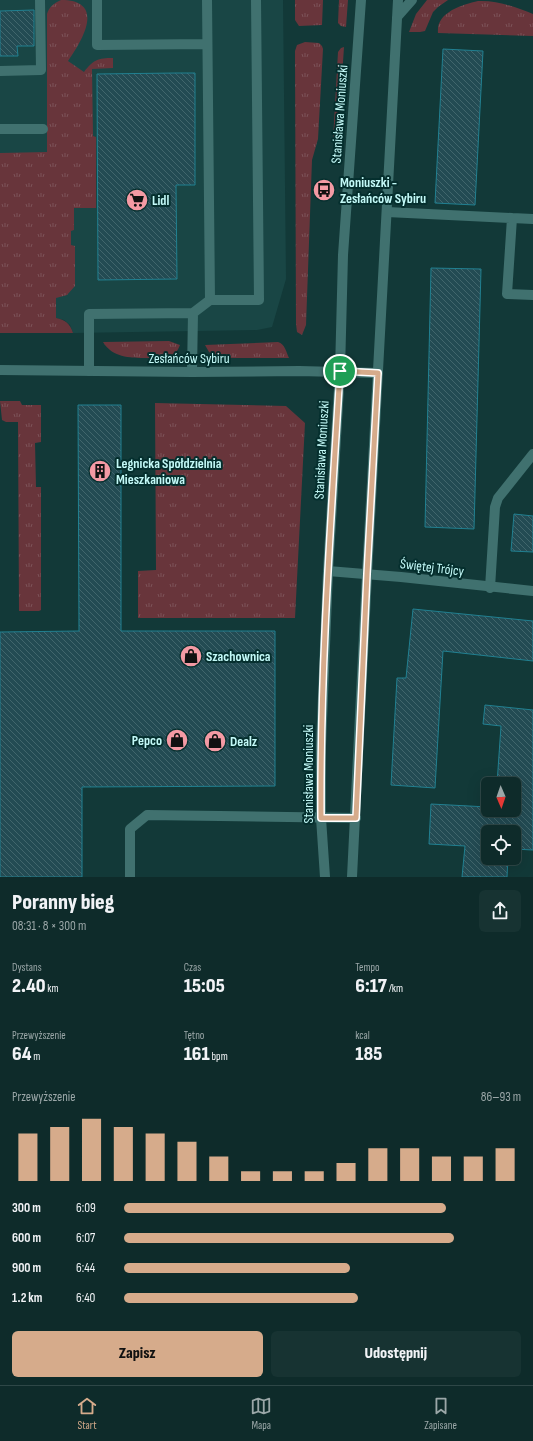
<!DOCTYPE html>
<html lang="pl">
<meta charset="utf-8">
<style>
:root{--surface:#0e2b2a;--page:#173332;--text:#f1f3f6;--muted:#9ba7a8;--line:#2e4747;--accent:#d6ab8b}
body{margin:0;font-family:"Sofia Sans Condensed",sans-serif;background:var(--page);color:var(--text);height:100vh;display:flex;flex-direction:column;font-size:15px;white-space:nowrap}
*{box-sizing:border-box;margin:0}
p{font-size:13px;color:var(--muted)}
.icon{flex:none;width:22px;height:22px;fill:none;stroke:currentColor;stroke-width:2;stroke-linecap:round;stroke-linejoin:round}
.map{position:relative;height:877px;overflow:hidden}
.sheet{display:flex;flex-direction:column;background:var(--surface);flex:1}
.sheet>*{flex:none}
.needle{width:26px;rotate:178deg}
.tools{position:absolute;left:481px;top:777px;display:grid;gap:8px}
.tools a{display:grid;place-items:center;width:40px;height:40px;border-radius:6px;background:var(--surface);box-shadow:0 4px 16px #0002,0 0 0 1px var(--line);font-size:20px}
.pin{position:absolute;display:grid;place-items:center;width:34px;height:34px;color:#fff;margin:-17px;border:2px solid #fff;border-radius:50%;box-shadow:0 1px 4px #0007}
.round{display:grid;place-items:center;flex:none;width:42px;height:42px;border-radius:6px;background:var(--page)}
.head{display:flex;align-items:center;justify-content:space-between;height:68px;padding:0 12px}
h1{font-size:22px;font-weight:800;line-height:30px}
.figures{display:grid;grid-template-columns:repeat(3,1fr);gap:6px;height:68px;padding:4px 12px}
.figures div{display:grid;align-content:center}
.figures b{font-size:20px;font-weight:800}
.figures small{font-size:11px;font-weight:400}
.figures p{font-size:11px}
.chart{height:112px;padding:8px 12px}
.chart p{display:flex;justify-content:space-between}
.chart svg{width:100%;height:72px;margin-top:4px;stroke:var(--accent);stroke-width:6}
.cta{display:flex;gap:8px;margin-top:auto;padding:8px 12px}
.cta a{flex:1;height:46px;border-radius:6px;background:var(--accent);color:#111;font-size:16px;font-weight:800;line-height:46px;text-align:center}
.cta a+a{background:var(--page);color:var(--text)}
ul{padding:0 12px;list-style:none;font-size:13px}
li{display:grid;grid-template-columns:64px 48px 1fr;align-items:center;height:30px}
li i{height:10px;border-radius:5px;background:var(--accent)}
.tabs{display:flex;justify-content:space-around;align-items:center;height:56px;border-top:1px solid var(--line);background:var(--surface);font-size:11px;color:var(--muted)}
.tabs a{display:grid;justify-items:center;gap:2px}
.tabs .selected{color:var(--accent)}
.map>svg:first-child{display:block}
.built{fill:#194645}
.grass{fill:url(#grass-tufts)}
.building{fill:url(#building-back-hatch);stroke:#218091}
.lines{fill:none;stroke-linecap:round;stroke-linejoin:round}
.service{stroke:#40716f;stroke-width:10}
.minor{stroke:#40716f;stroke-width:10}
.tertiary{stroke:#40716f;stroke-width:10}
.route-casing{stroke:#fff;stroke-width:8}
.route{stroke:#d6ab8b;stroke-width:5}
.labels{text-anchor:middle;stroke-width:4;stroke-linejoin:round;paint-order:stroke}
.street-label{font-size:14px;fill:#c4faf8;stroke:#052f2e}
.poi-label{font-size:14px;font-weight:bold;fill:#c4faf8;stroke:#052f2e;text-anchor:start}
</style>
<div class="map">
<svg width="533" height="877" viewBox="0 0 533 877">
<defs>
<pattern id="grass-tufts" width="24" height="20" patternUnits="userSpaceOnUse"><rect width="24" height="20" fill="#68353b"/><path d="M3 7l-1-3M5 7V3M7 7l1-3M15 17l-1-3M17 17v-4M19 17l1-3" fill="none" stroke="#7c5358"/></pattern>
<pattern id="building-back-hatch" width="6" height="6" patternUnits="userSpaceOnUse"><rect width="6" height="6" fill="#234b53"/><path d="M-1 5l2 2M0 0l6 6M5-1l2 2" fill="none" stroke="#41666c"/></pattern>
</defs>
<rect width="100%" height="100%" fill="#123938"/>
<path class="built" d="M 0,0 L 283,0 L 286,279 L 272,327 L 257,330 L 73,333 L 70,325 L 64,320 L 56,318 L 55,297 L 47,153 L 0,153 Z"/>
<path class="grass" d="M 61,0 C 106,0 83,40 68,61 L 84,72 C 93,60 98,58 113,58 L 113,68 L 92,69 L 93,136 L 96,137 L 96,208 L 74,208 L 74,230 L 71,231 L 71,245 L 75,246 L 75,286 L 67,295 L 56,298 L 56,318 C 65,320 70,323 73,333 L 0,333 L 0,153 L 47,152 L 47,14 C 49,7 54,3 61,0 Z
M 295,0 L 323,0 L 322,25 L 299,26 L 295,20 Z
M 339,0 L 348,0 L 346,27 L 341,26 L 338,23 Z
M 427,0 L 448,0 L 438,7 L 433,12 L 425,31 L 420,32 L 409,32 L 416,14 Z
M 478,1 C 496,0 516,7 533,14 L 533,36 L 438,33 C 436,12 462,5 478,1 Z
M 305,42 L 319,43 L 322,46 L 323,49 L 318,139 L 312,160 L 306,325 L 302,335 L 297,332 L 296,324 L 295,51 L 297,45 Z
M 344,47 L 341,92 L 338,117 L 333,140 L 338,52 L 341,48 Z
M 169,341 L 180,345 C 178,350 175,355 170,357 C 164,359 157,358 151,358 C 134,358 113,359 103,342 Z
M 278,342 C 285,344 286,352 289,358 L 219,358 L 209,352 L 205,345 Z
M 0,401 L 20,401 L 22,405 L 41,405 L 41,442 L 35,443 L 36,487 L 41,487 L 41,610 L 39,611 L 19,611 L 18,422 L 6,422 L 2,420 Z
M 155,403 L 286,406 L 305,423 L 295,618 L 138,618 L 138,571 L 156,570 Z"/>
<path class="building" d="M 34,10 L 34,46 L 17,46 L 18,56 L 0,56 L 0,11 Z
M 443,49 L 483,51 L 475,205 L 435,203 Z
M 176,73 L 195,73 L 195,185 L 176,185 L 177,279 L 98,280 L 97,74 Z
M 431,268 L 481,269 L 474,529 L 425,527 Z
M 78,405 L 121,405 L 121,631 L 275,631 L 275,786 L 82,787 L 82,877 L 0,877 L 0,632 L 79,631 Z
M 514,514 L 533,516 L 533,552 L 511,551 Z
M 413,609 L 533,621 L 533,661 L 443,651 L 435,788 L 391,785 L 397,678 L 406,678 Z
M 485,705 L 533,710 L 533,850 L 514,849 L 514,832 L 488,832 L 488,858 L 508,858 L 507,877 L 462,877 L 465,846 L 429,844 L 431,804 L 488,807 L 488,810 L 514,810 L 514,784 L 497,784 L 501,726 L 483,724 Z"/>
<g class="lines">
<path class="service" d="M 97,0 L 97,45 L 207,44
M 207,0 L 210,300 L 259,300 L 256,0
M 0,71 L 41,70 L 40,0
M 0,129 L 43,129
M 387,212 L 512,218
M 533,219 L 512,218 L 507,294 L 533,295
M 89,371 L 89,314 L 193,313
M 192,372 L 193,313 L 210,300
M 490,588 L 495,507 L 498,498 L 533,454"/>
<path class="minor" d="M 0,370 L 192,372 L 299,371 L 378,373
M 328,571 L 401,577 L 533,591
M 130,877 L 130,829 L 147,815 L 356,818"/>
<path class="tertiary" d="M 397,17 L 412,0
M 325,877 L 321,818 L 321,746 L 328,571 L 340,371 L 343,255 L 361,0
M 352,877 L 367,574 L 398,0"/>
</g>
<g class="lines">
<g class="route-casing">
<path id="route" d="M 340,371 L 378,373 L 367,574 L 356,818 L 321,818 C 320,669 331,520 340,371 Z"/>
</g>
<use href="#route" class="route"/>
</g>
<defs>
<g id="bus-disc" transform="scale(1.15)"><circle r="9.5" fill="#f49aa4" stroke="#052f2e"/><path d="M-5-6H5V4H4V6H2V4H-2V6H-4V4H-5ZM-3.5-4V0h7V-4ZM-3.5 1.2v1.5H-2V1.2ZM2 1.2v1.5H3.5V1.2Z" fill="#111"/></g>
<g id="supermarket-disc" transform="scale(1.15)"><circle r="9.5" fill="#f49aa4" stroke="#052f2e"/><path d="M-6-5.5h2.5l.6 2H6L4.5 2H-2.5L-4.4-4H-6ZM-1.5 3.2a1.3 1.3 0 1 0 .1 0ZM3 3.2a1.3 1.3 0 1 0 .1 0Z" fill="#111"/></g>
<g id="building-disc" transform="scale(1.15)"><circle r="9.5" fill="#f49aa4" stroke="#052f2e"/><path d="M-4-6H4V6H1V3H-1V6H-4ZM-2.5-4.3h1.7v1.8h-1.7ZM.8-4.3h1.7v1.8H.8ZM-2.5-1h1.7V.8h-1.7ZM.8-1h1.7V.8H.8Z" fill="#111"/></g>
<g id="shop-disc" transform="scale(1.15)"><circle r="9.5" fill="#f49aa4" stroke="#052f2e"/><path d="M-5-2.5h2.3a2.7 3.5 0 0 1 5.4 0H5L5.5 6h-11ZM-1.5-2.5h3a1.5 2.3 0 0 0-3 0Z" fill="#111"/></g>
</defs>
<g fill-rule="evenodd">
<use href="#bus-disc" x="324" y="190"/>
<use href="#supermarket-disc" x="137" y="200"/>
<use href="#building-disc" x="100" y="471"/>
<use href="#shop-disc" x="191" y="656"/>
<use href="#shop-disc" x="177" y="740"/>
<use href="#shop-disc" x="215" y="741"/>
</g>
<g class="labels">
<g class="street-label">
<text transform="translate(339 114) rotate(-86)" y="5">Stanisława Moniuszki</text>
<text x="189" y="363">Zesłańców Sybiru</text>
<text transform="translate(321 450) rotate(-87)" y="5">Stanisława Moniuszki</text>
<text transform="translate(432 567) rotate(7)" y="5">Świętej Trójcy</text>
<text transform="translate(308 774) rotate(-90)" y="5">Stanisława Moniuszki</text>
</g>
<g class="poi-label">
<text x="340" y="187">Moniuszki -<tspan x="340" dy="16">Zesłańców Sybiru</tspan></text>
<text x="152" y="205">Lidl</text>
<text x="116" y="468">Legnicka Spółdzielnia<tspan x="116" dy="16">Mieszkaniowa</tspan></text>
<text x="206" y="661">Szachownica</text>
<text x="162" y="745" text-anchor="end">Pepco</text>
<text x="230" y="746">Dealz</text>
</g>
</g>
</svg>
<div class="tools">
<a><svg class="needle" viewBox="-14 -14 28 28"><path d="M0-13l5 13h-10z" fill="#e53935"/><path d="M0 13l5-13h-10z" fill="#9ba7a8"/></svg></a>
<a><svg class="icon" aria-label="locate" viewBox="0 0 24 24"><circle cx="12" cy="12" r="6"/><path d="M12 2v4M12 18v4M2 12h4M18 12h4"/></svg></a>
</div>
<div class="pin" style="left:340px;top:371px;background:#1e9e55"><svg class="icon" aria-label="arrive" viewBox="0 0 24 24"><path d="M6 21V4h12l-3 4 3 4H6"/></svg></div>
</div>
<section class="sheet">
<div class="head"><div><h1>Poranny bieg</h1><p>08:31 · 8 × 300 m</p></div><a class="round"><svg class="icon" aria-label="share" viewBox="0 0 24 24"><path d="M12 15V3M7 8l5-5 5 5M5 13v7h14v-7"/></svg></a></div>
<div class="figures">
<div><p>Dystans</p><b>2.40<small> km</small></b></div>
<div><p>Czas</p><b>15:05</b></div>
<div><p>Tempo</p><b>6:17<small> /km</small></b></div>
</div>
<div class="figures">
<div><p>Przewyższenie</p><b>64<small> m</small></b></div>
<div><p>Tętno</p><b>161<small> bpm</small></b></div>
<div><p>kcal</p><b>185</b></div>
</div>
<div class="chart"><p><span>Przewyższenie</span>86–93 m</p>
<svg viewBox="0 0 160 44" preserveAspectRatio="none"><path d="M5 44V15M15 44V11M25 44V6M35 44V11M45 44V15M55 44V20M65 44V29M75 44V38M85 44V38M95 44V38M105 44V33M115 44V24M125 44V24M135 44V29M145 44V29M155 44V24"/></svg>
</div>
<ul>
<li><b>300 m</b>6:09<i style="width:81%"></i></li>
<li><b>600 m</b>6:07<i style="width:83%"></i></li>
<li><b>900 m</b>6:44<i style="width:57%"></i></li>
<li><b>1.2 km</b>6:40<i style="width:59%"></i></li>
</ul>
<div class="cta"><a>Zapisz</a><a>Udostępnij</a></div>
</section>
<nav class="tabs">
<a class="selected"><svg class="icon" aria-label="home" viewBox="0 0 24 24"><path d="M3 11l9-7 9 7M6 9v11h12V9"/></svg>Start</a>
<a><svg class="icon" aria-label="map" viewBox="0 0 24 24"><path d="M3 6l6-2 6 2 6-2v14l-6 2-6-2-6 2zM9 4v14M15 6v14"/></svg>Mapa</a>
<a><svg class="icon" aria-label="saved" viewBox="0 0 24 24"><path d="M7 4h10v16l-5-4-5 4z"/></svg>Zapisane</a>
</nav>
